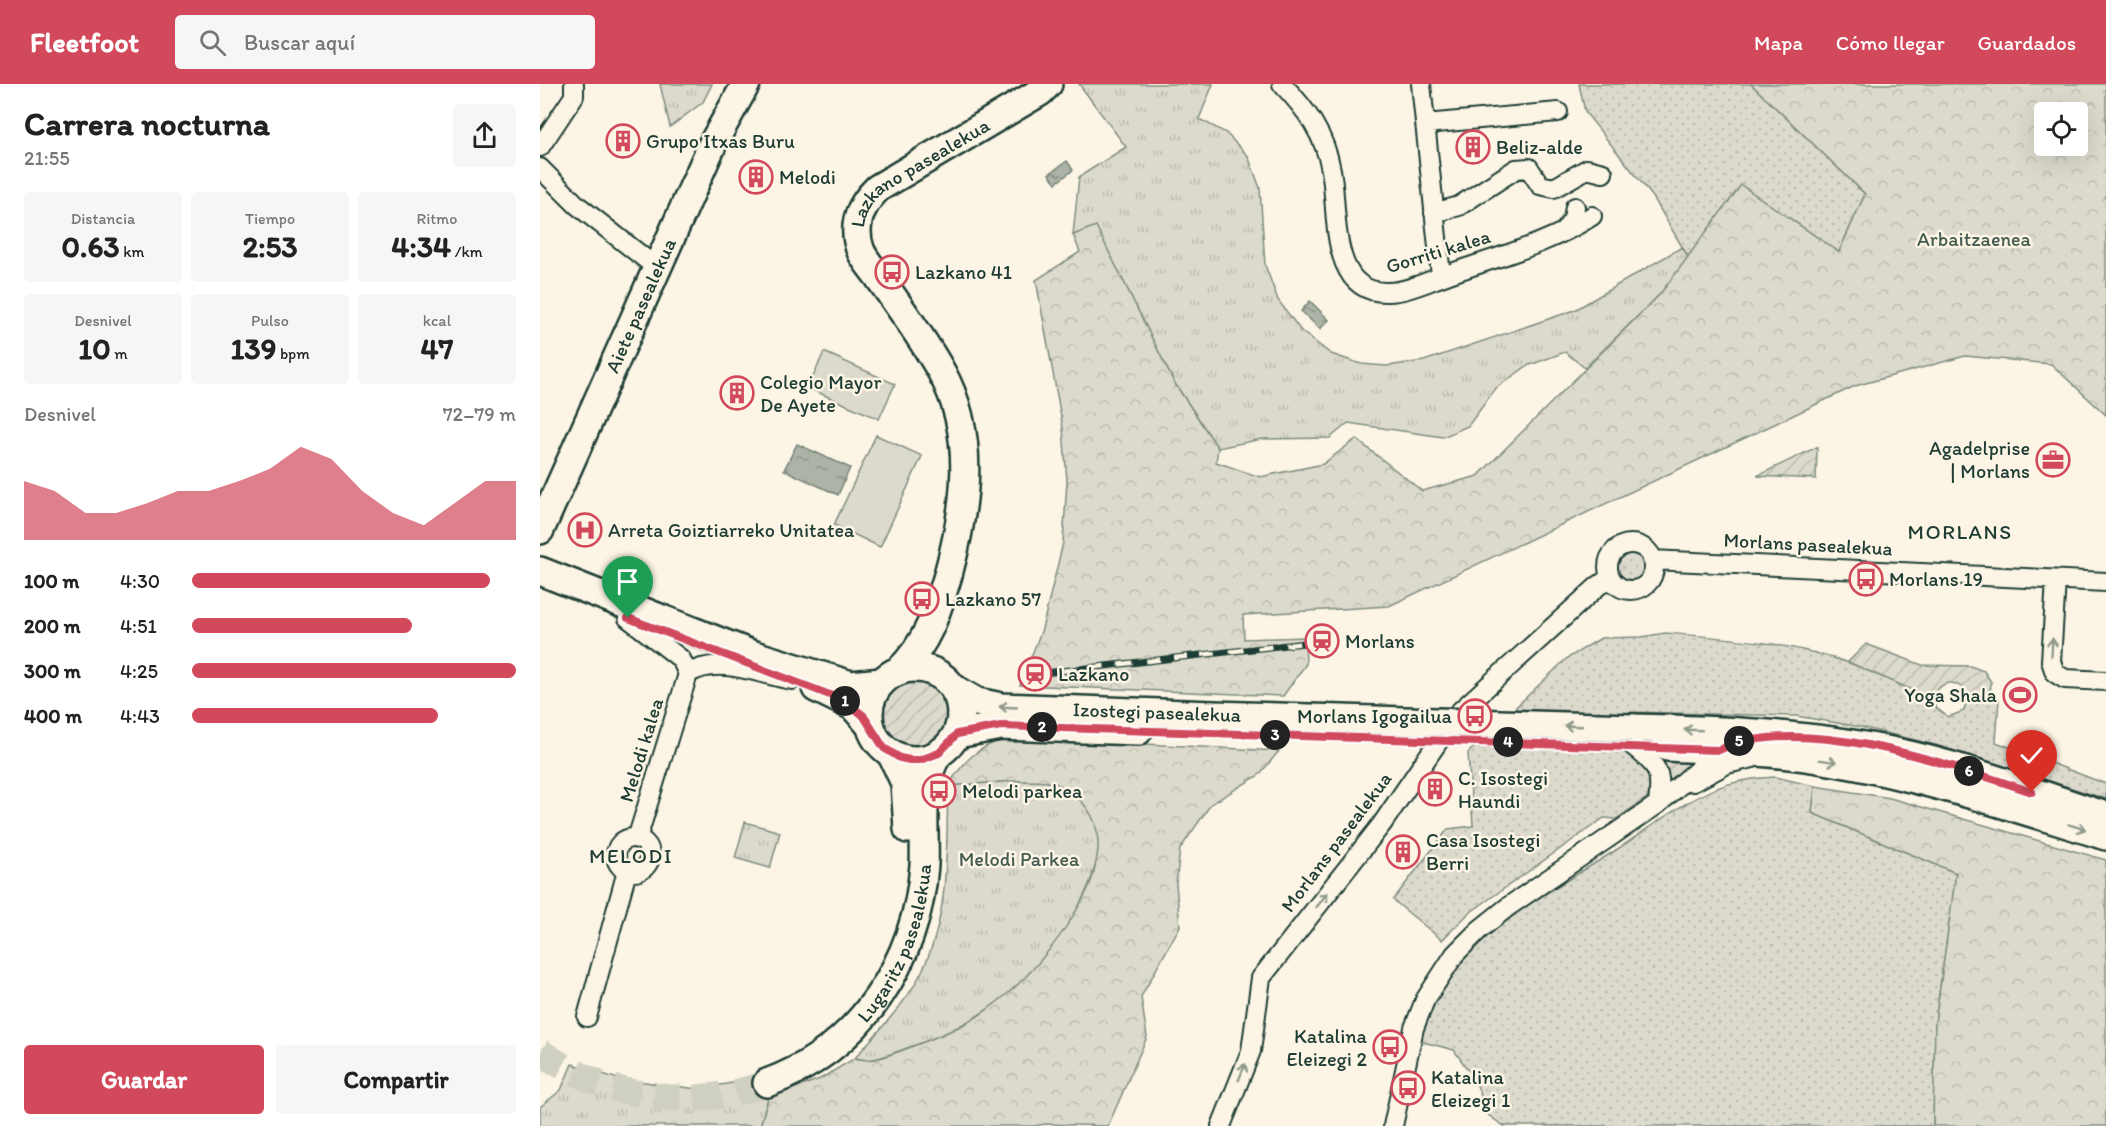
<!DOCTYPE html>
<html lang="es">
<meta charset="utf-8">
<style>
:root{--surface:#fff;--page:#f6f6f6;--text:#222;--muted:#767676;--accent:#d1495b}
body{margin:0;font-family:Itim,sans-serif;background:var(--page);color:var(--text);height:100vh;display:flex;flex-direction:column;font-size:22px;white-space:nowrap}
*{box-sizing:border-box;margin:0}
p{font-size:20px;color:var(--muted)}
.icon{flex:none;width:33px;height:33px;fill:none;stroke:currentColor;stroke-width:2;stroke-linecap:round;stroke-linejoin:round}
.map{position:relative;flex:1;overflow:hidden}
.sheet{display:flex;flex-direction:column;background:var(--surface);width:540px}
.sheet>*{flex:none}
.controls{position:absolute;left:1494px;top:18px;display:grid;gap:12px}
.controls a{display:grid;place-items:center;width:54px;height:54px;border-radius:6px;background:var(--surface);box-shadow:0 6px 24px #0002;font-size:30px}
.pin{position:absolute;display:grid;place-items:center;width:51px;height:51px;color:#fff;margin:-62px -26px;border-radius:50% 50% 50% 0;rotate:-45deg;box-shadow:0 0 6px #0007}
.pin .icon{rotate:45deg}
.km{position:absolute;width:30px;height:30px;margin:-15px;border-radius:50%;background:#222;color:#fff;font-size:16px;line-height:30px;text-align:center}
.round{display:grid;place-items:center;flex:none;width:63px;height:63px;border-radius:6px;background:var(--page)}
.headline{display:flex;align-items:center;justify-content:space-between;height:102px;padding:0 24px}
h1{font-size:33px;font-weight:700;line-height:45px}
.stats{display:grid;grid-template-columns:repeat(3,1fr);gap:9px;height:102px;padding:6px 24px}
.stats div{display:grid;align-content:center;border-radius:6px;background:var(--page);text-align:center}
.stats b{font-size:30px;font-weight:700}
.stats small{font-size:16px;font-weight:400}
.stats p{font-size:16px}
.chart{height:168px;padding:12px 24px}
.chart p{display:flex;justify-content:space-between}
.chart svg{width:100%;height:108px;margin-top:6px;fill:var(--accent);opacity:.7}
.action{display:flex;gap:12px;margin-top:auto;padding:12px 24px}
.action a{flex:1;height:69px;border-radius:6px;background:var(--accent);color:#fff;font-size:24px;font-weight:700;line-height:69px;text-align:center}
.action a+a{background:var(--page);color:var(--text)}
ul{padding:0 24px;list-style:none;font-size:20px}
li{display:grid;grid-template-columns:96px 72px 1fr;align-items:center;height:45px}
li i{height:15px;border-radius:8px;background:var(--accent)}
header{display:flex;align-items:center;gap:36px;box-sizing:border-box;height:84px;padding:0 30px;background:var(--accent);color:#fff}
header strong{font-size:28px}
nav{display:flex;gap:33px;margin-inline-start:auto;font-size:21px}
.search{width:420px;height:54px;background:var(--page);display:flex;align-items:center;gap:15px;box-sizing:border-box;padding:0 21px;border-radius:6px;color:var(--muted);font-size:22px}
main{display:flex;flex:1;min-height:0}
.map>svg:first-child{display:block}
.grass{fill:url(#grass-dots);stroke:#7e8c80;stroke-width:1.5}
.forest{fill:url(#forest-crowns);stroke:#7e8c80;stroke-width:1.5;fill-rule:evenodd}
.park{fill:url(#park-tufts);stroke:#7e8c80;stroke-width:1.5}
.garden{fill:url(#garden-furrows);stroke:#7e8c80;stroke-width:1.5}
.pitch{fill:#dcdacc;stroke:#7e8c80;stroke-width:1.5}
.water{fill:url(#water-ripples);stroke:#758479;stroke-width:1.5}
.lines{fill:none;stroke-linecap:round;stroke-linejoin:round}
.secondary-tunnel{stroke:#d0d0c2;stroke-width:27;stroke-dasharray:27 14;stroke-linecap:butt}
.street-casing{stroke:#1f3d34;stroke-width:22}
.secondary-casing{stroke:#1f3d34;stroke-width:32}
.street{stroke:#fcf5e5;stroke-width:18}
.secondary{stroke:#fcf5e5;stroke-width:27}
.rail-casing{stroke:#1f3d34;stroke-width:7}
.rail{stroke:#fcf5e5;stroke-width:4.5;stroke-dasharray:14;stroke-linecap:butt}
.secondary-bridge-casing{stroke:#1f3d34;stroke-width:32;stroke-linecap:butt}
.secondary-bridge{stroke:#fcf5e5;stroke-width:27}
.oneway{stroke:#8e998c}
.route-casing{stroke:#fff;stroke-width:12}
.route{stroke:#d1495b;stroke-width:8}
.labels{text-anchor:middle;stroke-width:5;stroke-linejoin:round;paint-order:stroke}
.poi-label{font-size:20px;fill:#1f3d34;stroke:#fcf5e5;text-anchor:start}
.street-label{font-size:20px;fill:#1f3d34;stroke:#fcf5e5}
.park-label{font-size:20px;fill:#455c52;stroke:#fcf5e5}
.neighbourhood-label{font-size:21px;letter-spacing:1.5px;fill:#1f3d34;stroke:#fcf5e5}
</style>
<header>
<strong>Fleetfoot</strong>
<div class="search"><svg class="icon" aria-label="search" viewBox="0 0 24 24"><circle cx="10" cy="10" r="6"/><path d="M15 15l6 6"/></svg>Buscar aquí</div>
<nav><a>Mapa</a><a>Cómo llegar</a><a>Guardados</a></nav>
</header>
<main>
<section class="sheet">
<div class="headline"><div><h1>Carrera nocturna</h1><p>21:55</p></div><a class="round"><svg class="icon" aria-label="share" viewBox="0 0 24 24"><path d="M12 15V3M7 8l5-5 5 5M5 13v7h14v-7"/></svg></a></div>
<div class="stats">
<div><p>Distancia</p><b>0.63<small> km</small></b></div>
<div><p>Tiempo</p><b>2:53</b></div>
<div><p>Ritmo</p><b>4:34<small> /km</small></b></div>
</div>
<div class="stats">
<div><p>Desnivel</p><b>10<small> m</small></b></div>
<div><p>Pulso</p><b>139<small> bpm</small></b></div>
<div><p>kcal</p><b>47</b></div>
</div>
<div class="chart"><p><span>Desnivel</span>72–79 m</p>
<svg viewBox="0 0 160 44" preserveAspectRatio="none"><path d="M0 44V20L10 24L20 33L30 33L40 29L50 24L60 24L70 20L80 15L90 6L100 11L110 24L120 33L130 38L140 29L150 20L160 20V44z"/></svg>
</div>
<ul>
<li><b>100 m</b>4:30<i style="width:92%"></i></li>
<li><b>200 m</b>4:51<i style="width:68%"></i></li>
<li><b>300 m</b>4:25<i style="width:100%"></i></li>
<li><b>400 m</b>4:43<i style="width:76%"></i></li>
</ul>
<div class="action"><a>Guardar</a><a>Compartir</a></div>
</section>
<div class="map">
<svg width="1566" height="1042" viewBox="0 0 1566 1042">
<defs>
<pattern id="grass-dots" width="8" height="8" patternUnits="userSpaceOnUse" patternTransform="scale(1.5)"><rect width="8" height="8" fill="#dcdacc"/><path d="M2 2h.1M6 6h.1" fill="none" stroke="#bcbcb0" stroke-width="1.8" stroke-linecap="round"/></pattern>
<pattern id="forest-crowns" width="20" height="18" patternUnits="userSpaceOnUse" patternTransform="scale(1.5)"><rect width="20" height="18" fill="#dcdacc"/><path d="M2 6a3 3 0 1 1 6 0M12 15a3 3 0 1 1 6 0" fill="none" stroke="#bcbcb0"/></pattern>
<pattern id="park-tufts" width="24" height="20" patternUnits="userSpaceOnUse" patternTransform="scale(1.5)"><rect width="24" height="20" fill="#dcdacc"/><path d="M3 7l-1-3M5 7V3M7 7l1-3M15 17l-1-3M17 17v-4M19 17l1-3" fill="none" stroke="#bcbcb0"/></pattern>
<pattern id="garden-furrows" width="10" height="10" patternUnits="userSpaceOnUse" patternTransform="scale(1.5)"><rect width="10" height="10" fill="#dcdacc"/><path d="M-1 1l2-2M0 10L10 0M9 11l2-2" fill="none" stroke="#bcbcb0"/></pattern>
<pattern id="water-ripples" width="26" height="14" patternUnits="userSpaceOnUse" patternTransform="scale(1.5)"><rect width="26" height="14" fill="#aeb3a7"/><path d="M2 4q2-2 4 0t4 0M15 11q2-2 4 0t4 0" fill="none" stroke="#8d9389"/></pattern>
</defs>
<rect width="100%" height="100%" fill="#fcf5e5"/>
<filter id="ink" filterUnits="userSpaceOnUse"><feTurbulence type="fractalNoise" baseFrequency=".0167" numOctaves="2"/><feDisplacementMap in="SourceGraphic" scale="12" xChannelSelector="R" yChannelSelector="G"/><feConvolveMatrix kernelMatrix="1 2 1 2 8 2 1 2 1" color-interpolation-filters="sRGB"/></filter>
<g filter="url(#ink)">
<path class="grass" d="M 1039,0 L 1211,0 L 1325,110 L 1299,168 L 1201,102 L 1148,173 L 1113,113 L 1045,28 Z
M1077 483a14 14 0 1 1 28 0a14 14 0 1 1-28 0Z
M 1125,549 C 1187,554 1250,558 1309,579 C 1338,589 1364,608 1395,610 L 1395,623 L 1408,633 L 1424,627 L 1427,613 L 1459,615 L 1456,658 L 1566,700 L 1566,715 L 1396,661 L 1321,643 L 1256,632 L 1089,628 L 1091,671 L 1108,684 L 1112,705 L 1108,713 L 1076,735 L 1064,734 L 928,830 L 902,856 L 853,816 L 908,745 L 933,742 L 928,669 L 1026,575 L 1061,554 L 1102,553 Z
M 1235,693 L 1275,702 L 1272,729 L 1416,789 L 1395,939 L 1393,1042 L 964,1042 L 948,1031 L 935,996 L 914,966 L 879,957 C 889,925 905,896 928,871 C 964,830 1030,796 1076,766 C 1108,745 1142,718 1177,704 C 1197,696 1215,694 1235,693 Z"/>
<path class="forest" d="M 1211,0 L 1566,0 L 1566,331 L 1511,280 L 1425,272 L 1315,302 L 849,522 L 703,531 L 704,555 L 765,553 L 766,580 L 743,612 L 480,601 L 502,545 L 523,459 L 527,397 L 523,344 L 496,196 L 540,168 L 533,151 L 556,141 L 634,298 L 678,364 L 676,378 L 720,393 L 783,380 L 816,355 L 882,407 L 938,392 L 1120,210 L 1201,101 L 1299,168 L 1325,110 ZM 1504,28 L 1538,28 L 1538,62 L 1504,62 Z
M 468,653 L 739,667 L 719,691 L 671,720 L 640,765 L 636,800 L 640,842 L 601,913 L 607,953 L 568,1042 L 505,1040 L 494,1042 L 220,1042 L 228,1014 L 280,995 L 315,974 C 333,979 346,972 363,966 C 386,957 409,949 430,937 C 468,916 554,823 555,779 C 555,765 539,725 534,709 L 513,699 L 477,697 L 408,702 C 425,675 437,664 468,653 Z
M 1275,702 L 1350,714 L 1566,776 L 1566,1042 L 1393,1042 L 1395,939 L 1416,789 L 1272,729 Z"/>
<path class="park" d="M 120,0 L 172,0 L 163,18 L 130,43 Z
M 539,0 L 673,0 L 659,35 L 686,49 L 708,72 L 720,104 L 725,181 L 738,216 L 761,247 L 791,270 L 821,280 L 846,282 L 884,277 L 1035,226 L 1142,163 L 1148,173 L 1120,210 L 1045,284 L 1025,268 L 987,282 L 956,304 L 928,342 L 903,353 L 808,339 L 790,354 L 722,355 L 678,364 L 634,298 L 556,142 L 533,151 L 539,93 L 586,63 Z
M 477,697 C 488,698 503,696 514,699 C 528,703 537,712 546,723 C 589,776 507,877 467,910 C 437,936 404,951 367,964 C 349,970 334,979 315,974 C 338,947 367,919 382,887 C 410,830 406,765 408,702 Z
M 205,738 L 240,748 L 230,784 L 195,774 Z
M 32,980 L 75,994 L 157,1005 L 221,994 L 228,1014 L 220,1042 L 0,1042 L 0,1023 L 21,1006 Z"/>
<path class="garden" d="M 1277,363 L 1276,395 L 1217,392 Z
M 1326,560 L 1382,581 L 1430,582 L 1444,587 L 1451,598 L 1450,614 L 1427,613 C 1421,596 1403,594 1395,610 L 1379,609 L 1308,578 Z
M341 630a34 34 0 1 1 68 0a34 34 0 1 1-68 0Z
M 1121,674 L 1160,676 L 1128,703 L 1128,687 Z"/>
<path class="pitch" d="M 284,268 L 355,300 L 339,335 L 268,304 Z
M 336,351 L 382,372 L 340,463 L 294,441 Z"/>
<path class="water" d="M 527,77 L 533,86 L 516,99 L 509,90 Z
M 770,217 L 789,236 L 780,245 L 761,227 Z
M 257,360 L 310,384 L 298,411 L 244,386 Z"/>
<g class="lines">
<path class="secondary-tunnel" d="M 0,968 C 67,1014 150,1028 227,999"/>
<g class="street-casing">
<path id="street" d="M 742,0 C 766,25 785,51 791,86 C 799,124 787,210 848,208 C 867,208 891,196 909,190 C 957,173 1009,160 1052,132
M 881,0 L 901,192
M 885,40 L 1018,28
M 0,63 L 34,12 L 34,0
M 0,84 L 37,121 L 117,184
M 894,129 L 919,122 L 976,85 L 989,84 L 1000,101 L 1014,104 L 1047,85 L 1063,89
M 1026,145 L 1033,135 L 1035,123
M1068 483a23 23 0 1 1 46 0a23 23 0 1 1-46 0Z
M 1112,476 L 1566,498
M 1516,496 L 1511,577 L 1515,589 L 1525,595 L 1566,597
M 88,534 L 141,575 L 148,590 C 177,571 219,590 252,596
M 1093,662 C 1119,683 1122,687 1118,720
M 1153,698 L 1187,680 L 1213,674
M76 771a17 17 0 1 1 34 0a17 17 0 1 1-34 0Z
M 97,755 L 148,590
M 47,933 L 87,787
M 681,1042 L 711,967 L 721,894 L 842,740 L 917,630 L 1058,502 L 1070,494
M 853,1042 L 874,944 L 885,916 L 915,870 L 939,846 L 969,822 L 1118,720 L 1183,664"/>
</g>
<g class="secondary-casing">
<g id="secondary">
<path id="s1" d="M 0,446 L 173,59 L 206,0"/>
<path d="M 0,487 L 211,570 L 311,601 L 342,598"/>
<circle cx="375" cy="630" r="46"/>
<path id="s2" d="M 359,587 C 387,560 397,528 408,491 C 426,424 437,351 401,287 C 383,255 361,225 340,195 C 334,186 324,176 320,165 C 312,141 320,121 338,104 L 500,8 L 508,0"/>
<path d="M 276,604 L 313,622 L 330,641"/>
<path d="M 416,606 L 437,618 L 461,623 L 673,631"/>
<path d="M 1092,644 C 1179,646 1266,649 1351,667 C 1424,682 1495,709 1566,732"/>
<path d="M 417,650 L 461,642 L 598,647"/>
<path d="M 1127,663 C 1181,666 1236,667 1290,677 C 1385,693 1475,724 1566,752"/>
<path d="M 351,669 L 365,699 L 368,745"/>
<path id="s3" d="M 227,999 C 321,965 377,877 384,781 C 386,745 377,700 399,669"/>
</g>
</g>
<use href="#street" class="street"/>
<use href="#secondary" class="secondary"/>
<g class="rail-casing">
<path id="rail" d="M 495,590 L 782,557"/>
</g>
<use href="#rail" class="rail"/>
<g class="secondary-bridge-casing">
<path id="secondary-bridge" d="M 673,631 L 1092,644"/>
</g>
<use href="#secondary-bridge" class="secondary-bridge"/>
</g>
<defs><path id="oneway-shaft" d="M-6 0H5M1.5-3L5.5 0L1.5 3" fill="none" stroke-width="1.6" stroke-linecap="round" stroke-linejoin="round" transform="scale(1.5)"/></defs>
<g class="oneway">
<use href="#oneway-shaft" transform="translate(1512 563) rotate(-87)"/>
<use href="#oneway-shaft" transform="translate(468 623) rotate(-177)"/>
<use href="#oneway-shaft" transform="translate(1033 642) rotate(-178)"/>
<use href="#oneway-shaft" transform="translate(1153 646) rotate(-178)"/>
<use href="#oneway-shaft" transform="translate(1288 677) rotate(9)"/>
<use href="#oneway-shaft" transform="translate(1537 743) rotate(17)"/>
<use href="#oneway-shaft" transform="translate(782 816) rotate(-52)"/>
<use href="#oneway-shaft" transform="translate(702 988) rotate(-68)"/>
</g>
</g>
<g class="lines" filter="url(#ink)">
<g class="route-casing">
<path id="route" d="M 88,534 L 303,616 L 323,631 L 344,664 L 360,674 L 370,676 L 380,676 L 399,669 L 417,650 L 461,642 L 1179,666 C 1264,629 1408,680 1492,708"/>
</g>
<use href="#route" class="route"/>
</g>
<defs>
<g id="building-ring" transform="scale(1.725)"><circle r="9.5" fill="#fcf5e5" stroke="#d1495b" stroke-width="1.5"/><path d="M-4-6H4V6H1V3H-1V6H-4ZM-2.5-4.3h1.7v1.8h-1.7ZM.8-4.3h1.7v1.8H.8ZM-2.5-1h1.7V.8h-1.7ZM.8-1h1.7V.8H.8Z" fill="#d1495b"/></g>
<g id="bus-ring" transform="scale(1.725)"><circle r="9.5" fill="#fcf5e5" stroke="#d1495b" stroke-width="1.5"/><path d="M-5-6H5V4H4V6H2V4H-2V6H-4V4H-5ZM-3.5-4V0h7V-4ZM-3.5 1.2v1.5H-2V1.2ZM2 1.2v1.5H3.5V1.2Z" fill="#d1495b"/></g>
<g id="office-ring" transform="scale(1.725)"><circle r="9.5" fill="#fcf5e5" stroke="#d1495b" stroke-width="1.5"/><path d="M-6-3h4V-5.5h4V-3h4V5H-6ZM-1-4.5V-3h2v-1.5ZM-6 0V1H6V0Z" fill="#d1495b"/></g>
<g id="hospital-ring" transform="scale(1.725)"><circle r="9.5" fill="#fcf5e5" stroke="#d1495b" stroke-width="1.5"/><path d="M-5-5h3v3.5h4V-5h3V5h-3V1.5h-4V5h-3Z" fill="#d1495b"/></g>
<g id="station-ring" transform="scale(1.725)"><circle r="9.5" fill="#fcf5e5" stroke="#d1495b" stroke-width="1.5"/><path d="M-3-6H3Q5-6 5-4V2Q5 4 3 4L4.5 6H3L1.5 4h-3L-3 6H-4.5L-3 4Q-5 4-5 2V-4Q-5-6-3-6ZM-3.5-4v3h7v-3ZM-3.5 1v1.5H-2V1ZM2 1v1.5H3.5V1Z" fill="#d1495b"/></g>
<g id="stadium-ring" transform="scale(1.725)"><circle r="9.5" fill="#fcf5e5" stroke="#d1495b" stroke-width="1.5"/><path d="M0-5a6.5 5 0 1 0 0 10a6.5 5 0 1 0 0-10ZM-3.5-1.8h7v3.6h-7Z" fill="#d1495b"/></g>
</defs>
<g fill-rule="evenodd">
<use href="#building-ring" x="83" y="57"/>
<use href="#building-ring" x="933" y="63"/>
<use href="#building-ring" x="216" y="93"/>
<use href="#bus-ring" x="352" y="188"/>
<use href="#building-ring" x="197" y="309"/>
<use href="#office-ring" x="1513" y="376"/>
<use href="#hospital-ring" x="45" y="446"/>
<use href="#bus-ring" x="1326" y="495"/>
<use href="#bus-ring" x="382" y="515"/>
<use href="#station-ring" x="782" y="557"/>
<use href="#station-ring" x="495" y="590"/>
<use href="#stadium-ring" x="1480" y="611"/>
<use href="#bus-ring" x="935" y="632"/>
<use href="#building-ring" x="895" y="705"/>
<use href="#bus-ring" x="399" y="707"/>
<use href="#building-ring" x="863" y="768"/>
<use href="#bus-ring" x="850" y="963"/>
<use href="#bus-ring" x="868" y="1004"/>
</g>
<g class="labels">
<g class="poi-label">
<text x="106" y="64">Grupo Itxas Buru</text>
<text x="956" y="70">Beliz-alde</text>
<text x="239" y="100">Melodi</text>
<text x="375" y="195">Lazkano 41</text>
<text x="220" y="305">Colegio Mayor<tspan x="220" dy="23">De Ayete</tspan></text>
<text x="1490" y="371" text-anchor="end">Agadelprise<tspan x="1490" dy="23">| Morlans</tspan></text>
<text x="68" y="453">Arreta Goiztiarreko Unitatea</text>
<text x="1349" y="502">Morlans 19</text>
<text x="405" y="522">Lazkano 57</text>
<text x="805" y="564">Morlans</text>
<text x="518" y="597">Lazkano</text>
<text x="1457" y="618" text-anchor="end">Yoga Shala</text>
<text x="912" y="639" text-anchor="end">Morlans Igogailua</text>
<text x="918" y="701">C. Isostegi<tspan x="918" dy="23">Haundi</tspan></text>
<text x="422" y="714">Melodi parkea</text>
<text x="886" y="763">Casa Isostegi<tspan x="886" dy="23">Berri</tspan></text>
<text x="827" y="959" text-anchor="end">Katalina<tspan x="827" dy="23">Eleizegi 2</tspan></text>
<text x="891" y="1000">Katalina<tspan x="891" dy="23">Eleizegi 1</tspan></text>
</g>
<g class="street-label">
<text dy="7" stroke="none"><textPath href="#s2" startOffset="574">Lazkano pasealekua</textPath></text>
<text transform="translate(898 167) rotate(-17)" y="7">Gorriti kalea</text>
<text dy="7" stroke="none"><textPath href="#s1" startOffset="246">Aiete pasealekua</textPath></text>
<text transform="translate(1268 460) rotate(3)" y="7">Morlans pasealekua</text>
<text transform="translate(617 628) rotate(2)" y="7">Izostegi pasealekua</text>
<text transform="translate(101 666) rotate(-73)" y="7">Melodi kalea</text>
<text transform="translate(796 758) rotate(-53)" y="7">Morlans pasealekua</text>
<text dy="7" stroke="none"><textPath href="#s3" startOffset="200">Lugaritz pasealekua</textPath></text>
</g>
<g class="park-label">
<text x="1434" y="162">Arbaitzaenea</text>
<text x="479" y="782">Melodi Parkea</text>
</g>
<g class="neighbourhood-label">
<text x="1420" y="455">MORLANS</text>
<text x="91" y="779">MELODI</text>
</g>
</g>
</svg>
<div class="controls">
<a><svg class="icon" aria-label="locate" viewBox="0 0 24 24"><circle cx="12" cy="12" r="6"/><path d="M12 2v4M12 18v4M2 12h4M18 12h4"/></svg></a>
</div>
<div class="pin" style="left:88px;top:534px;background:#1e9e55"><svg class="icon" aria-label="arrive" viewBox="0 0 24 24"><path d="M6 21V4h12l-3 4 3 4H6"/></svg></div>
<div class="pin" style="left:1492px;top:708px;background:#d93025"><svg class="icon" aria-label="check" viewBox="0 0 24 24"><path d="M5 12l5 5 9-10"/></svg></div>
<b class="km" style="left:305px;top:617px">1</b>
<b class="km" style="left:502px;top:643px">2</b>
<b class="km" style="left:735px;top:651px">3</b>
<b class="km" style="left:968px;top:658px">4</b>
<b class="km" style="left:1199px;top:657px">5</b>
<b class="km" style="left:1429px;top:687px">6</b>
</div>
</main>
